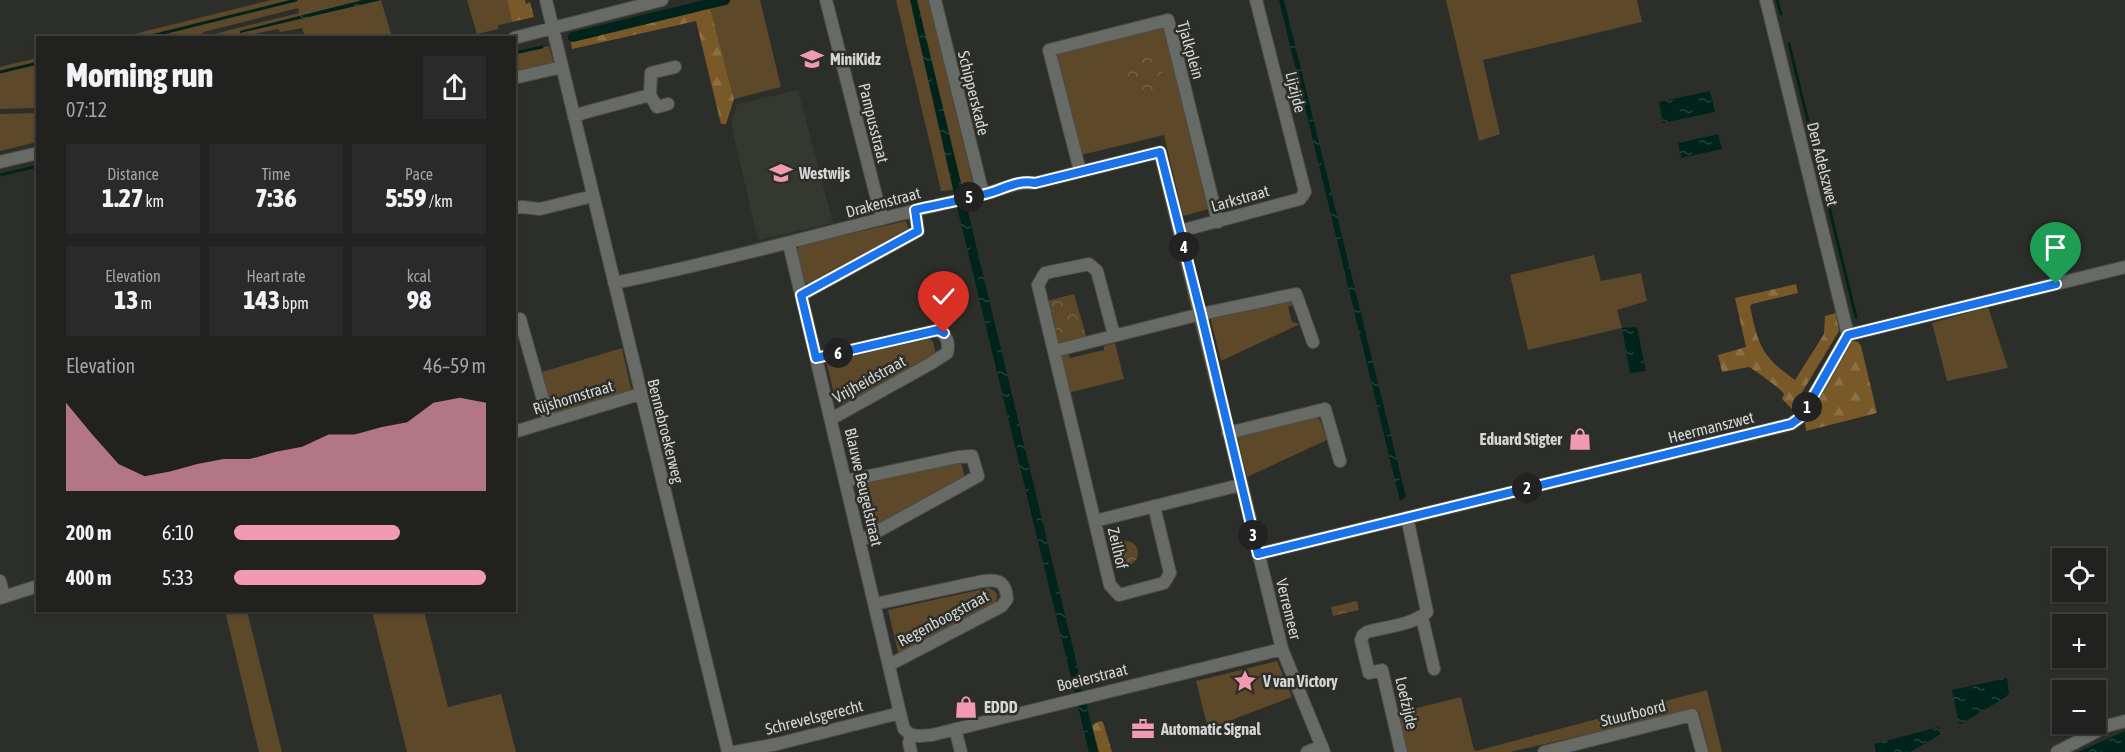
<!DOCTYPE html>
<meta charset="utf-8">
<style>
:root{--surface:#212220;--page:#292a29;--text:#f1f3f6;--muted:#a2a4a5;--line:#3e3f3e;--accent:#f19ab2}
body{margin:0;font-family:"Asap Condensed",sans-serif;background:var(--page);color:var(--text);height:100vh;display:flex;flex-direction:column;font-size:22px;white-space:nowrap}
*{box-sizing:border-box;margin:0}
p{font-size:20px;color:var(--muted)}
.icon{flex:none;width:33px;height:33px;fill:none;stroke:currentColor;stroke-width:2;stroke-linecap:round;stroke-linejoin:round}
.map{position:relative;flex:1;overflow:hidden}
.panel{position:absolute;left:36px;top:36px;width:480px;height:576px;display:flex;flex-direction:column;background:var(--surface);border-radius:0px;box-shadow:0 2px 4px #0004,0 0 0 2px var(--line)}
.panel>*{flex:none}
.fabs{position:absolute;left:2052px;top:548px;display:grid;gap:12px}
.fabs a{display:grid;place-items:center;width:54px;height:54px;border-radius:0px;background:var(--surface);box-shadow:0 2px 4px #0004,0 0 0 2px var(--line);font-size:30px}
.pin{position:absolute;display:grid;place-items:center;width:51px;height:51px;color:#fff;margin:-62px -26px;border-radius:50% 50% 50% 0;rotate:-45deg;box-shadow:0 0 6px #0007}
.pin .icon{rotate:45deg}
.km{position:absolute;width:30px;height:30px;margin:-15px;border-radius:50%;background:#222;color:#fff;font-size:16px;line-height:30px;text-align:center}
.round{display:grid;place-items:center;flex:none;width:63px;height:63px;border-radius:0px;background:var(--page)}
.summary{display:flex;align-items:center;justify-content:space-between;height:102px;padding:0 30px}
h1{font-size:33px;font-weight:800;line-height:45px}
.figures{display:grid;grid-template-columns:repeat(3,1fr);gap:9px;height:102px;padding:6px 30px}
.figures div{display:grid;align-content:center;border-radius:0px;background:var(--page);text-align:center}
.figures b{font-size:26px;font-weight:800}
.figures small{font-size:16px;font-weight:400}
.figures p{font-size:16px}
.chart{height:168px;padding:12px 30px}
.chart p{display:flex;justify-content:space-between}
.chart svg{width:100%;height:108px;margin-top:6px;fill:var(--accent);opacity:.7}
ul{padding:0 30px;list-style:none;font-size:20px}
li{display:grid;grid-template-columns:96px 72px 1fr;align-items:center;height:45px}
li i{height:15px;border-radius:8px;background:var(--accent)}
.map>svg:first-child{display:block}
.built{fill:#34382e}
.grass{fill:#5d4829}
.forest{fill:url(#forest-firs)}
.park{fill:url(#park-crowns)}
.water{fill:url(#water-ripples)}
.lines{fill:none;stroke-linecap:round;stroke-linejoin:round}
.stream{stroke:#00241c;stroke-width:3}
.canal{stroke:#00241c;stroke-width:10}
.minor-casing{stroke:#4b4c49;stroke-width:14}
.minor{stroke:#686a65;stroke-width:12}
.route-casing{stroke:#fff;stroke-width:12}
.route{stroke:#1a73e8;stroke-width:8}
.labels{text-anchor:middle;stroke-width:5;stroke-linejoin:round;paint-order:stroke}
.street-label{font-size:16px;fill:#d5d6d3;stroke:#2c2e2a}
.poi-label{font-size:16px;font-weight:bold;fill:#d5d6d3;stroke:#2c2e2a;text-anchor:start}
</style>
<div class="map">
<svg width="2125" height="752" viewBox="0 0 2125 752">
<defs>
<pattern id="forest-firs" width="22" height="20" patternUnits="userSpaceOnUse" patternTransform="scale(1.5)"><rect width="22" height="20" fill="#795928"/><path d="M5 1l3.5 6h-7zM16 11l3.5 6h-7z" fill="#8b7046"/></pattern>
<pattern id="park-crowns" width="20" height="18" patternUnits="userSpaceOnUse" patternTransform="scale(1.5)"><rect width="20" height="18" fill="#5d4829"/><path d="M2 6a3 3 0 1 1 6 0M12 15a3 3 0 1 1 6 0" fill="none" stroke="#736247"/></pattern>
<pattern id="water-ripples" width="26" height="14" patternUnits="userSpaceOnUse" patternTransform="scale(1.5)"><rect width="26" height="14" fill="#00241c"/><path d="M2 4q2-2 4 0t4 0M15 11q2-2 4 0t4 0" fill="none" stroke="#24433c"/></pattern>
</defs>
<rect width="100%" height="100%" fill="#2c2e2a"/>
<path class="built" d="M 798,90 L 833,223 L 758,240 L 731,124 L 737,104 Z"/>
<path class="grass" d="M 271,0 L 363,0 L 240,31 L 240,33 L 381,0 L 392,37 L 305,37 L 302,28 L 280,32 L 278,29 L 240,37 L 207,37 L 214,34 L 299,13 L 298,8 L 204,32 L 197,37 L 118,38 Z
M 467,0 L 507,0 L 512,22 L 498,25 L 498,29 L 477,34 Z
M 723,0 L 760,0 L 781,87 L 734,99 L 709,3 Z
M 896,0 L 929,0 L 973,183 L 966,189 L 941,191 Z
M 1446,0 L 1637,0 L 1642,22 L 1483,60 L 1500,134 L 1479,141 Z
M 1163,22 L 1209,209 L 1183,216 L 1164,135 L 1081,155 L 1056,50 Z
M 549,46 L 554,63 L 515,74 L 514,54 Z
M 37,58 L 37,108 L 0,109 L 0,67 Z
M 37,113 L 37,142 L 0,151 L 0,114 Z
M 906,221 L 909,230 L 808,283 L 803,283 L 796,251 L 800,245 Z
M 1594,255 L 1601,281 L 1641,273 L 1647,301 L 1617,310 L 1622,328 L 1528,350 L 1510,275 Z
M 1290,299 L 1295,304 L 1288,307 L 1292,322 L 1300,324 L 1221,361 L 1210,317 Z
M 1988,307 L 2008,368 L 1947,381 L 1932,323 Z
M 927,336 L 933,342 L 936,354 L 932,358 L 841,405 L 836,403 L 826,360 Z
M 1115,343 L 1124,379 L 1068,393 L 1061,356 L 1068,351 L 1070,358 L 1104,350 L 1104,346 Z
M 622,348 L 631,389 L 630,391 L 556,414 L 552,412 L 542,372 Z
M 1315,416 L 1320,420 L 1327,440 L 1247,477 L 1236,431 Z
M 961,462 L 965,478 L 867,532 L 856,482 Z
M 988,588 C 994,590 998,592 997,599 L 994,603 L 899,656 L 888,610 Z
M 225,611 L 247,611 L 282,752 L 259,752 Z
M 372,611 L 424,611 L 448,707 L 501,694 L 516,752 L 407,752 Z
M 1277,661 L 1292,697 L 1208,729 L 1196,681 Z
M 1707,690 L 1722,752 L 1709,752 L 1699,712 L 1696,709 L 1510,752 L 1407,752 L 1397,713 L 1461,697 L 1474,750 L 1476,751 Z"/>
<path class="forest" d="M 507,0 L 525,0 L 526,4 L 530,2 L 534,17 L 512,22 Z
M 709,3 L 734,99 L 726,124 L 721,124 L 696,21 L 572,49 L 570,37 Z
M 1796,284 L 1798,293 L 1752,304 L 1750,306 C 1758,345 1762,357 1795,380 L 1824,334 L 1825,316 L 1836,313 L 1839,331 L 1792,409 L 1782,399 L 1784,394 C 1781,389 1756,371 1749,367 L 1722,372 L 1718,355 L 1746,347 L 1735,298 Z
M 1848,340 L 1858,342 L 1861,346 L 1877,413 L 1806,431 L 1805,421 Z
M 1100,721 L 1103,722 L 1112,752 L 1099,752 L 1092,725 Z"/>
<path class="park" d="M 1135,51 C 1146,51 1151,56 1154,66 L 1161,67 L 1170,96 L 1134,91 C 1132,79 1123,72 1125,59 Z
M 953,276 L 961,306 L 947,310 L 938,279 Z
M 1074,294 L 1087,339 L 1057,346 L 1047,301 Z
M1114 553a12 12 0 1 1 24 0a12 12 0 1 1-24 0Z
M 1357,601 L 1359,610 L 1333,616 L 1331,607 Z"/>
<path class="water" d="M 363,0 L 381,0 L 240,33 L 240,31 Z
M 910,0 L 917,0 L 1098,752 L 1089,752 L 957,207 Z
M 1279,0 L 1284,0 L 1406,497 L 1400,501 Z
M 1710,91 L 1715,112 L 1663,123 L 1659,102 Z
M 1718,134 L 1722,149 L 1681,158 L 1678,143 Z
M 1637,327 L 1646,371 L 1630,373 L 1622,328 Z
M 2007,678 L 2009,693 L 2006,697 L 1961,724 L 1959,723 L 1952,690 Z
M 1939,727 L 1940,734 L 1938,736 L 1910,752 L 1876,752 L 1874,744 Z
M 2125,731 L 2125,752 L 2078,752 Z"/>
<g class="lines">
<path class="stream" d="M 1777,0 L 1781,14
M 143,38 L 296,0
M 1789,44 L 1856,317
M 514,53 L 542,47
M 0,72 L 38,63
M 0,175 L 38,166"/>
<path class="canal" d="M 573,37 L 725,0"/>
<g class="minor-casing">
<path id="minor" d="M 546,0 L 728,752
M 826,0 L 882,219
M 935,0 L 983,194
M 1766,0 L 1848,335
M 514,38 L 662,0
M 514,78 L 562,67
M 650,95 L 657,107 L 668,104
M 574,117 L 583,113 L 650,95 L 651,73 L 675,67
M 0,162 L 38,153
M 1080,171 L 1049,50 L 1168,20 L 1218,222
M 514,208 L 522,207 L 540,209 L 593,196
M 1180,231 L 1300,199 L 1305,192 L 1256,0
M 789,244 L 900,713 L 904,729 L 911,735
M 614,283 C 727,261 838,228 951,202 C 964,198 978,196 991,192 C 1007,188 1018,181 1035,183 L 1160,152 L 1282,649 L 1324,752
M 801,295 L 918,231 L 915,210
M 514,321 L 520,319 L 549,421
M 1114,335 L 1097,271 L 1089,264 L 1045,273 L 1038,285 L 1110,585 L 1119,595 L 1164,583 L 1170,573 L 1154,506
M 1054,351 L 1201,314 L 1296,294 L 1313,342
M 817,358 L 938,330 C 946,334 950,343 947,353 L 930,364 L 831,419
M 514,432 L 640,394
M 1228,433 L 1325,409 L 1340,461
M 845,481 L 958,457 L 972,456 L 978,476 L 860,541
M 1095,521 L 1240,485
M 1258,554 L 1791,424 L 1802,416 L 1848,335 L 2125,267
M 0,581 L 4,597
M 0,598 L 38,586
M 875,604 L 983,581 C 999,579 1006,582 1007,599 L 1002,606 L 889,665
M 1422,617 L 1434,669
M 955,729 L 961,752
M 911,735 L 919,736 L 932,735 L 1282,649
M 911,735 L 909,743 L 911,752
M 735,752 L 777,744 L 900,713
M 1307,752 L 1322,746
M 1401,752 L 1382,670 L 1369,673 L 1361,640 L 1363,635 L 1367,632 C 1385,627 1413,625 1427,612 L 1407,517
M 1544,752 L 1692,715 L 1702,752
M 2057,752 L 2107,726 L 2125,721"/>
</g>
<use href="#minor" class="minor"/>
</g>
<g class="lines">
<g class="route-casing">
<path id="route" d="M 944,333 L 938,330 L 816,358 L 801,295 L 918,231 L 915,210 C 940,204 965,200 989,193 C 1006,188 1017,180 1035,183 L 1160,152 L 1201,314 L 1258,554 L 1791,424 L 1802,416 L 1848,335 L 2056,284"/>
</g>
<use href="#route" class="route"/>
</g>
<defs>
<g id="school-bare" transform="scale(1.8)"><path d="M0-5L7-2L0 1L-7-2ZM-4 1L0 2.5L4 1V4Q0 6-4 4Z" fill="#f19ab2" stroke="#2c2e2a" stroke-width="2.5" paint-order="stroke"/></g>
<g id="shop-bare" transform="scale(1.8)"><path d="M-5-2.5h2.3a2.7 3.5 0 0 1 5.4 0H5L5.5 6h-11ZM-1.5-2.5h3a1.5 2.3 0 0 0-3 0Z" fill="#f19ab2" stroke="#2c2e2a" stroke-width="2.5" paint-order="stroke"/></g>
<g id="sight-bare" transform="scale(1.8)"><path d="M0-6L1.8-2.2L6-1.7L2.9 1.2L3.7 5.4L0 3.3L-3.7 5.4L-2.9 1.2L-6-1.7L-1.8-2.2Z" fill="#f19ab2" stroke="#2c2e2a" stroke-width="2.5" paint-order="stroke"/></g>
<g id="office-bare" transform="scale(1.8)"><path d="M-6-3h4V-5.5h4V-3h4V5H-6ZM-1-4.5V-3h2v-1.5ZM-6 0V1H6V0Z" fill="#f19ab2" stroke="#2c2e2a" stroke-width="2.5" paint-order="stroke"/></g>
</defs>
<g fill-rule="evenodd">
<use href="#school-bare" x="812" y="59"/>
<use href="#school-bare" x="781" y="173"/>
<use href="#shop-bare" x="1580" y="439"/>
<use href="#sight-bare" x="1245" y="681"/>
<use href="#shop-bare" x="966" y="707"/>
<use href="#office-bare" x="1143" y="729"/>
</g>
<g class="labels">
<g class="street-label">
<text transform="translate(1191 50) rotate(74)" y="6">Tjalkplein</text>
<text transform="translate(1296 92) rotate(76)" y="6">Lijzijde</text>
<text transform="translate(974 93) rotate(76)" y="6">Schipperskade</text>
<text transform="translate(874 123) rotate(76)" y="6">Pampusstraat</text>
<text transform="translate(1823 164) rotate(76)" y="6">Den Adelszwet</text>
<text transform="translate(1240 198) rotate(-16)" y="6">Larkstraat</text>
<text transform="translate(883 202) rotate(-15)" y="6">Drakenstraat</text>
<text transform="translate(869 379) rotate(-29)" y="6">Vrijheidstraat</text>
<text transform="translate(573 397) rotate(-17)" y="6">Rijshornstraat</text>
<text transform="translate(1711 427) rotate(-14)" y="6">Heermanszwet</text>
<text transform="translate(666 431) rotate(76)" y="6">Bennebroekerweg</text>
<text transform="translate(864 487) rotate(77)" y="6">Blauwe Beugelstraat</text>
<text transform="translate(1118 548) rotate(77)" y="6">Zeilhof</text>
<text transform="translate(1289 609) rotate(76)" y="6">Verremeer</text>
<text transform="translate(943 618) rotate(-28)" y="6">Regenboogstraat</text>
<text transform="translate(1092 677) rotate(-14)" y="6">Boeierstraat</text>
<text transform="translate(1407 703) rotate(77)" y="6">Loefzijde</text>
<text transform="translate(1633 713) rotate(-14)" y="6">Stuurboord</text>
<text transform="translate(814 717) rotate(-14)" y="6">Schrevelsgerecht</text>
</g>
<g class="poi-label">
<text x="830" y="65">MiniKidz</text>
<text x="799" y="179">Westwijs</text>
<text x="1562" y="445" text-anchor="end">Eduard Stigter</text>
<text x="1263" y="687">V van Victory</text>
<text x="984" y="713">EDDD</text>
<text x="1161" y="735">Automatic Signal</text>
</g>
</g>
</svg>
<div class="fabs">
<a><svg class="icon" aria-label="locate" viewBox="0 0 24 24"><circle cx="12" cy="12" r="6"/><path d="M12 2v4M12 18v4M2 12h4M18 12h4"/></svg></a>
<a>+</a>
<a>−</a>
</div>
<div class="pin" style="left:2056px;top:284px;background:#1e9e55"><svg class="icon" aria-label="arrive" viewBox="0 0 24 24"><path d="M6 21V4h12l-3 4 3 4H6"/></svg></div>
<div class="pin" style="left:944px;top:333px;background:#d93025"><svg class="icon" aria-label="check" viewBox="0 0 24 24"><path d="M5 12l5 5 9-10"/></svg></div>
<b class="km" style="left:1807px;top:407px">1</b>
<b class="km" style="left:1527px;top:488px">2</b>
<b class="km" style="left:1253px;top:535px">3</b>
<b class="km" style="left:1184px;top:247px">4</b>
<b class="km" style="left:969px;top:197px">5</b>
<b class="km" style="left:838px;top:353px">6</b>
<section class="panel">
<div class="summary"><div><h1>Morning run</h1><p>07:12</p></div><a class="round"><svg class="icon" aria-label="share" viewBox="0 0 24 24"><path d="M12 15V3M7 8l5-5 5 5M5 13v7h14v-7"/></svg></a></div>
<div class="figures">
<div><p>Distance</p><b>1.27<small> km</small></b></div>
<div><p>Time</p><b>7:36</b></div>
<div><p>Pace</p><b>5:59<small> /km</small></b></div>
</div>
<div class="figures">
<div><p>Elevation</p><b>13<small> m</small></b></div>
<div><p>Heart rate</p><b>143<small> bpm</small></b></div>
<div><p>kcal</p><b>98</b></div>
</div>
<div class="chart"><p><span>Elevation</span>46–59 m</p>
<svg viewBox="0 0 160 44" preserveAspectRatio="none"><path d="M0 44V8L10 21L20 33L30 38L40 36L50 33L60 31L70 31L80 28L90 26L100 21L110 21L120 18L130 16L140 8L150 6L160 8V44z"/></svg>
</div>
<ul>
<li><b>200 m</b>6:10<i style="width:66%"></i></li>
<li><b>400 m</b>5:33<i style="width:100%"></i></li>
</ul>
</section>
</div>
